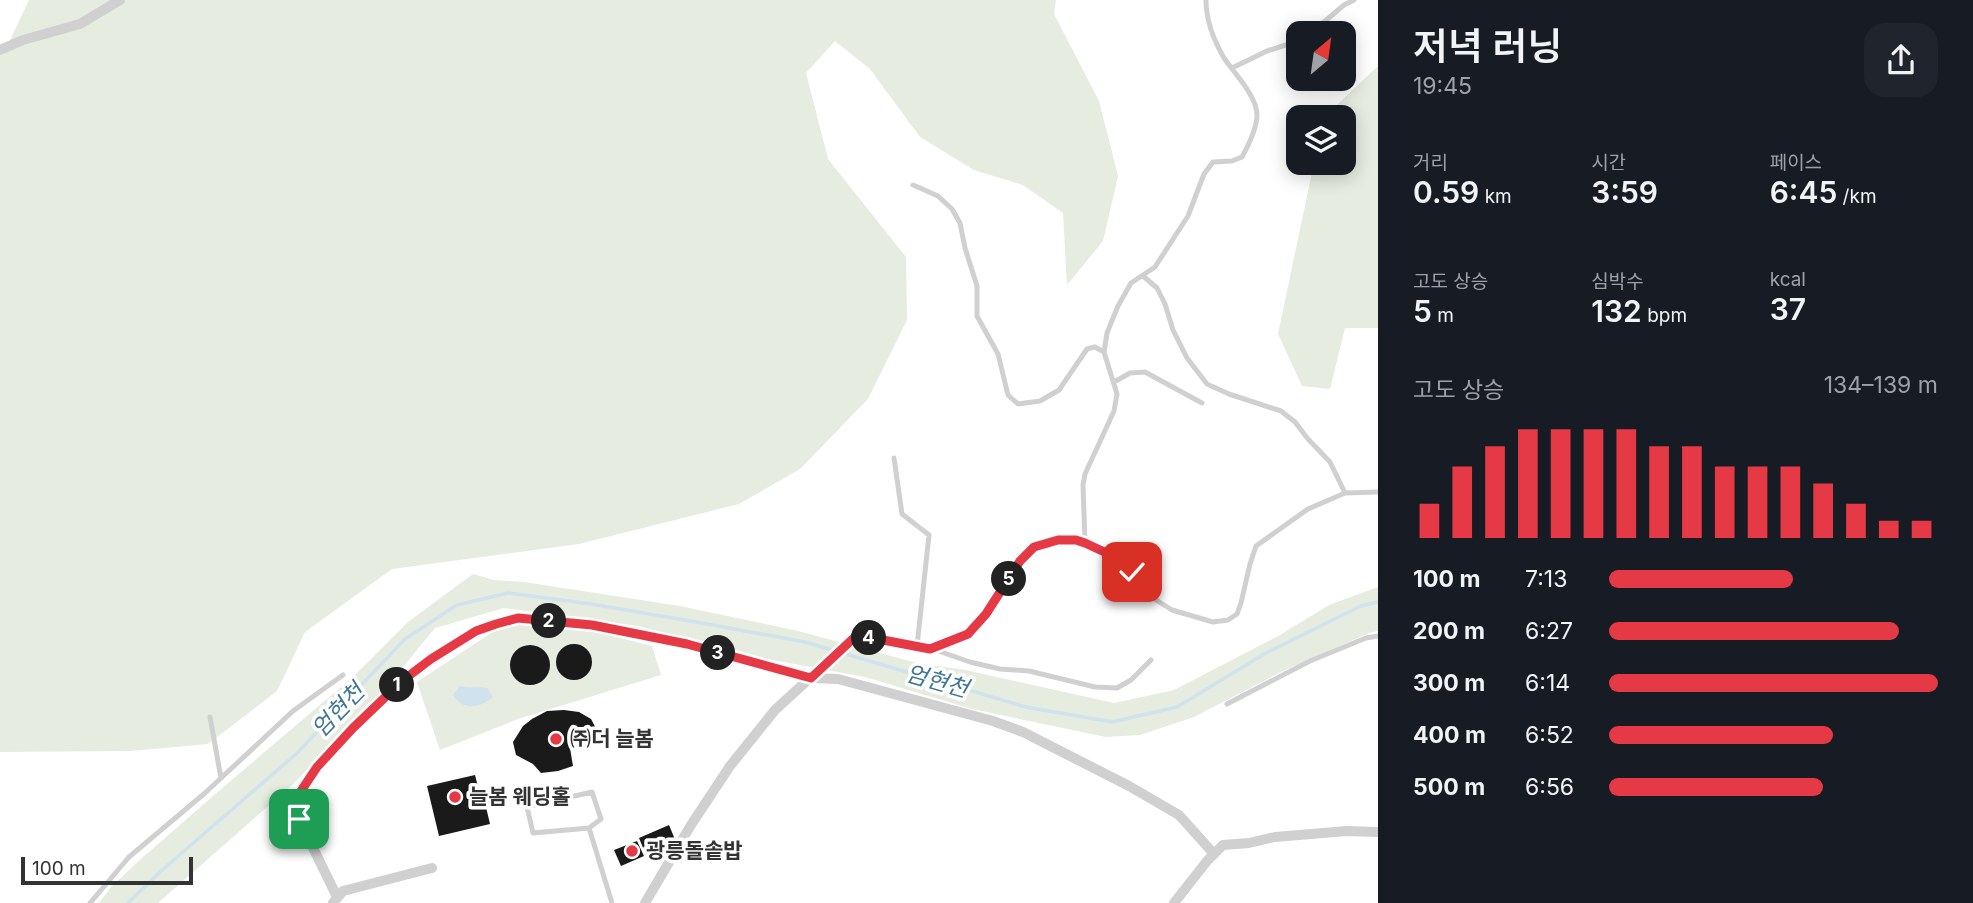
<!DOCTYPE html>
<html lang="ko">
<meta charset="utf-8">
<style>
:root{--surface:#171b24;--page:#20242c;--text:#f1f3f6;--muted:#9ea1a6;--accent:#e63946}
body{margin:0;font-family:Inter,"Noto Sans KR",sans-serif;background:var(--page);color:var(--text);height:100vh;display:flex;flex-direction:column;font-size:26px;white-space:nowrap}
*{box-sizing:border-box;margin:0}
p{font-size:23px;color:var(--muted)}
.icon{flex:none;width:38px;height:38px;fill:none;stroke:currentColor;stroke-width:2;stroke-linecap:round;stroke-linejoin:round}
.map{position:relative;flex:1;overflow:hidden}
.panel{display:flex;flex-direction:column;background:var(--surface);width:595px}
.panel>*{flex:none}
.needle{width:46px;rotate:29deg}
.tools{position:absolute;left:1286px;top:21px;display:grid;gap:14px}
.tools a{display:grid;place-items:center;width:70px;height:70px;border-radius:14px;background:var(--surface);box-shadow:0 4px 18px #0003;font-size:35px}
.scale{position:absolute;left:21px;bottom:18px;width:172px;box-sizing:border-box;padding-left:7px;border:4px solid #333;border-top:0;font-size:19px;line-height:24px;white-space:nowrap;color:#333;-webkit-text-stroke:5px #fff;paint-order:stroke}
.pin{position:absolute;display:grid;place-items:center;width:60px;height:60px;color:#fff;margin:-30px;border-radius:14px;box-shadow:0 4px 10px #0006}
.km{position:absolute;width:35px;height:35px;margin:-18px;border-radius:50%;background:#222;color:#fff;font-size:19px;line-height:35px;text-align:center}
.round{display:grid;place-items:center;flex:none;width:74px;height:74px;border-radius:21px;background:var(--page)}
.summary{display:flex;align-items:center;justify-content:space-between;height:119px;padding:0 35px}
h1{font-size:38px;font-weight:600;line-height:52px}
.stats{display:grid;grid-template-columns:repeat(3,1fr);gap:10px;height:119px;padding:7px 35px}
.stats div{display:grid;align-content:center}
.stats b{font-size:30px;font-weight:600}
.stats small{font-size:19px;font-weight:400}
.stats p{font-size:19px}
.chart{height:196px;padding:14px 35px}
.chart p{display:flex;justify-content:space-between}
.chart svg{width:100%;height:126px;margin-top:7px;stroke:var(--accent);stroke-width:6}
ul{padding:0 35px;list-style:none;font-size:23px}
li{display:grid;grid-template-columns:112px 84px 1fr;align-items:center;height:52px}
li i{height:18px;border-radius:9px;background:var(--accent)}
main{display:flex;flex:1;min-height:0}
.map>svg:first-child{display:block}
.green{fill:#e6ecdf}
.water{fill:#cfe2ee}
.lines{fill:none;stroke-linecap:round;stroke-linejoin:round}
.stream{stroke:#cfe2ee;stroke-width:3.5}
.building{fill:#1a1a1a}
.service{stroke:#d0d0d0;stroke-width:5}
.minor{stroke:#d0d0d0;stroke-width:10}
.route-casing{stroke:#fff;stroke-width:14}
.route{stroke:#e63946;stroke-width:9}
.poi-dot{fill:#e63946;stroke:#fff;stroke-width:2.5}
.labels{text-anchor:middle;stroke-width:7;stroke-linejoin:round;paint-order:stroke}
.poi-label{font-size:21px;font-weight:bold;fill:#333;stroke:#fff;text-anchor:start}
.water-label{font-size:23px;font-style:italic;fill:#3f7597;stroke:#fff}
</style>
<main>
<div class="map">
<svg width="1378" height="903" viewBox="0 0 1378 903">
<rect width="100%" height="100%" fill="#fff"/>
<path class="green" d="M 29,0 L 1056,0 L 1054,14 L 1099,101 L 1118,176 L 1103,241 L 1067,285 L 1063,213 L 1023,185 L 974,170 L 920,137 L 870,69 L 835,41 L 806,73 L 828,159 L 906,257 L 907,320 L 868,399 L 800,469 L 739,504 L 579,544 L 392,569 L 305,632 L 277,691 L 208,744 L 130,751 L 0,752 L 0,55 L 4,53 Z
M 1378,66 L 1378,328 L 1345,328 L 1330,389 L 1302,386 L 1278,334 L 1314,163 L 1344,163 L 1344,117 L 1324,117 Z
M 473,574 L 494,580 L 524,582 L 680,606 L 798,631 L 921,664 L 961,669 L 1114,703 L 1174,690 L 1280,635 L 1329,605 L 1378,587 L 1378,631 L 1369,633 L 1283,671 L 1194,717 L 1140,735 L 1106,737 L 972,709 L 865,677 L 767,659 L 638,626 L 504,608 L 435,628 L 379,696 L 291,786 L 158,903 L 99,903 L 111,887 L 142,858 L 213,796 L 354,676 L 408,622 Z
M 524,623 L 597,632 L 652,646 L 661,675 L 518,719 L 440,750 L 417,682 L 494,631 Z"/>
<path class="water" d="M 460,686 C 470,689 477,686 487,688 L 493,697 C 480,708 463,711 453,695 Z"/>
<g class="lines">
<path class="stream" d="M 128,903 L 161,871 L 296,754 L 405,639 L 457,605 L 508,593 L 591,604 L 702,623 L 805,642 L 1026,707 L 1112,722 L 1177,707 L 1266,653 L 1361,606 L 1378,602"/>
</g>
<path class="building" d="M556 662a18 18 0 1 1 36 0a18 18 0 1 1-36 0Z
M510 665a20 20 0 1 1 40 0a20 20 0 1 1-40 0Z
M 564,710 L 579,712 L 591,719 L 598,732 L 591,744 L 570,748 L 573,766 L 558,771 L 541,773 L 533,764 L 516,755 L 513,742 L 523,726 L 532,719 L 547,711 Z
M 475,775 L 483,807 L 486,807 L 490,824 L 439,836 L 427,786 Z
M 669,825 L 676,842 L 646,855 L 639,838 Z
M 637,841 L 644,856 L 621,866 L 614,850 Z"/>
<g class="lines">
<path class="service" d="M 1311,33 L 1344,5 L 1354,0
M 1232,68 L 1267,51 L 1298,41
M 913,185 L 938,196 L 952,209 L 960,223 L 965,248 L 977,286 L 977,316 L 998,354 L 1008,395 L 1018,404 L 1040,401 L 1059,390 L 1087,349 L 1095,347 L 1104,352
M 1143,276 L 1157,288 L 1165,304 L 1173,330 L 1187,358 L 1207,384 L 1229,394 L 1281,411 L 1295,422 L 1308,439 L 1330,462 L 1345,493
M 1114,382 L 1130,373 L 1145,372 L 1202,403
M 894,458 L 902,514 L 929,535 L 917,646
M 1085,543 L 1083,485 L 1085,474 L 1114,411 L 1117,394 L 1104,352 L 1107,333 L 1118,306 L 1131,283 L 1155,267 L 1188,216 L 1204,174 L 1213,162 L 1232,161 L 1242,157 C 1248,146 1257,127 1257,115 C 1257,96 1234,73 1224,58 C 1213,39 1206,21 1206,0
M 930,648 L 968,634 L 987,614 L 1019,561 L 1034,547 L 1058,540 L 1076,539 L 1113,556 L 1132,572 L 1153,598 L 1172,610 L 1213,622 L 1228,620 L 1237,614 L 1241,603 L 1250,564 L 1256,546 L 1308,509 L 1345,493 L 1378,492
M 930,648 L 970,662 L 1000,669 L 1029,671 L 1095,687 L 1117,688 L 1131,680 L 1151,660
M 1227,704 L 1310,661 L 1366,638 L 1378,636
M 210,717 L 221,778
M 592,792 L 601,819 L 589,828 L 533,833 L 527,807 Z
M 589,828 L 612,903
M 90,903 L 129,857 L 205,793 L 293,711 L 343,675"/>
<path class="minor" d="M 0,50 L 23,40 L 80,24 L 120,0
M 337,897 L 299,819 L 299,794 L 317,767 L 353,728 L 402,681 L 431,659 L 476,630 L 518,618 L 592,625 L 686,644 L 811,678 L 838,679 L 993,721 L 1023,732 L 1129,786 L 1179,815 L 1214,854
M 333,903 L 343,891 L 432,868
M 645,903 L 691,825 L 730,766 L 775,710 L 857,635 L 930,648
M 1174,903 L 1207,861 L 1223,845 L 1249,843 L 1275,837 L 1347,831 L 1378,832"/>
</g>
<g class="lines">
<g class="route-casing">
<path id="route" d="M 299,819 L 299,794 L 317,767 L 353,728 L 402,681 L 431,659 L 476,631 L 496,624 L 518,618 L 592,625 L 687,644 L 811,678 L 857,635 L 930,649 L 968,634 L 986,614 L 1020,561 L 1034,547 L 1058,540 L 1076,540 L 1085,543 L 1113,556 L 1132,572"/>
</g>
<use href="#route" class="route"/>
</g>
<g class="poi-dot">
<circle cx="556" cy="739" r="7"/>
<circle cx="455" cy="797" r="7"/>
<circle cx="632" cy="851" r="7"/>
</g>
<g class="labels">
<g class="poi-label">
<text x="570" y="746">㈜더 늘봄</text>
<text x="469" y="804">늘봄 웨딩홀</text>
<text x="646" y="858">광릉돌솥밥</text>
</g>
<g class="water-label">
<text transform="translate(937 681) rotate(16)" y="8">엄현천</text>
<text transform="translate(338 710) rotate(-46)" y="8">엄현천</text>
</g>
</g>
</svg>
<div class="tools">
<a><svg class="needle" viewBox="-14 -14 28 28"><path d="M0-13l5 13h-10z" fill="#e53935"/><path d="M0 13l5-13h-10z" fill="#9ea1a6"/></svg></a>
<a><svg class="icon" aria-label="layers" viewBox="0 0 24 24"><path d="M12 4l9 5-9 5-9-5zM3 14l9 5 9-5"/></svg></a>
</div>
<div class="scale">100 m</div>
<div class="pin" style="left:299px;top:819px;background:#1e9e55"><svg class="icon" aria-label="arrive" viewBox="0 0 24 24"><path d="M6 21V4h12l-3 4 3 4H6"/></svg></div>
<div class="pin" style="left:1132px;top:572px;background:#d93025"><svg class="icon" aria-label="check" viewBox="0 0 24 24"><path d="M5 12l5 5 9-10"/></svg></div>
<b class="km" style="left:397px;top:685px">1</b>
<b class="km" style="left:549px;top:621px">2</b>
<b class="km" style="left:718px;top:653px">3</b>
<b class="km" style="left:869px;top:638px">4</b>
<b class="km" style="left:1009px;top:579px">5</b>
</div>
<section class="panel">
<div class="summary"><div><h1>저녁 러닝</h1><p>19:45</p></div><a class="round"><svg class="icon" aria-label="share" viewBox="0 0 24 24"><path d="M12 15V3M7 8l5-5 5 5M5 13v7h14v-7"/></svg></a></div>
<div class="stats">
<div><p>거리</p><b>0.59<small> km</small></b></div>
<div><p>시간</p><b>3:59</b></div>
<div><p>페이스</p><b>6:45<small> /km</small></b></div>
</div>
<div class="stats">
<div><p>고도 상승</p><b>5<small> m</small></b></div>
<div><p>심박수</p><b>132<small> bpm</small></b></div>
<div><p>kcal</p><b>37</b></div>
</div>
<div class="chart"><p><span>고도 상승</span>134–139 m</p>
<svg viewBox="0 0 160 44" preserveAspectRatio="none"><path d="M5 44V32M15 44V19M25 44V12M35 44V6M45 44V6M55 44V6M65 44V6M75 44V12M85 44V12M95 44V19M105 44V19M115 44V19M125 44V25M135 44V32M145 44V38M155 44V38"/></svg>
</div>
<ul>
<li><b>100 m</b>7:13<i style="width:56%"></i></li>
<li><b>200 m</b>6:27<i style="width:88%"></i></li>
<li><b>300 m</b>6:14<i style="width:100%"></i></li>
<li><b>400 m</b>6:52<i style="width:68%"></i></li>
<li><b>500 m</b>6:56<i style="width:65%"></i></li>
</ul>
</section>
</main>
